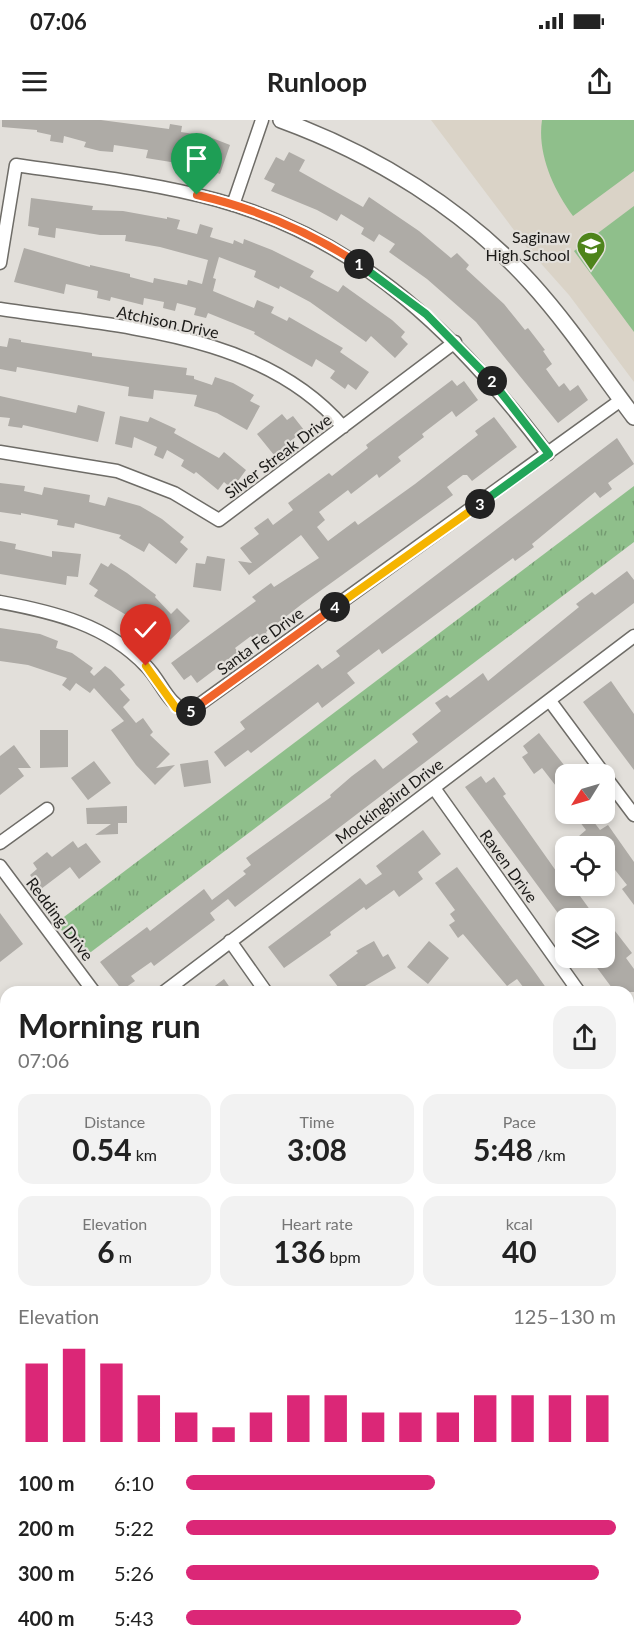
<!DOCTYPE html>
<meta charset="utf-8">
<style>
:root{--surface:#fff;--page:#f2f2f2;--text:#222;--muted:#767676;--accent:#db2777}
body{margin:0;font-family:Lato,sans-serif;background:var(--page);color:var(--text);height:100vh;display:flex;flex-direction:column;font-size:22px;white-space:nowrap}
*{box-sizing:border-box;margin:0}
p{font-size:20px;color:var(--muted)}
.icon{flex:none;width:33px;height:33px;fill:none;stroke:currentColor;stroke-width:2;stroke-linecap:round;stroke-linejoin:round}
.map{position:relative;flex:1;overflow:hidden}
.details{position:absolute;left:0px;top:866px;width:634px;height:668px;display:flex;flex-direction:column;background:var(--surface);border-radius:18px 18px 0 0;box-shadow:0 3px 9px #0003}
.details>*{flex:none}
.needle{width:39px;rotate:233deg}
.fabs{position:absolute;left:555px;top:644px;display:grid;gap:12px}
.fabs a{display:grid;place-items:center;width:60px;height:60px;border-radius:12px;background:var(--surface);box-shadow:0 3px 9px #0003;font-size:30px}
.pin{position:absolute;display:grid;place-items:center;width:51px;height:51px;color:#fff;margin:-62px -26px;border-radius:50% 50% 50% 0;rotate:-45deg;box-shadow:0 0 6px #0007}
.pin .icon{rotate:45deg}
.km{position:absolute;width:30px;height:30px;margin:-15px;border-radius:50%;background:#222;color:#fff;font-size:16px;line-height:30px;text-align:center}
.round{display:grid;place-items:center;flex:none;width:63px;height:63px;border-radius:18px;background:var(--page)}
.summary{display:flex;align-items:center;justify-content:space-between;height:102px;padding:0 18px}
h1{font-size:33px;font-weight:700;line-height:45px}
.stats{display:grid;grid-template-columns:repeat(3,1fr);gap:9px;height:102px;padding:6px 18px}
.stats div{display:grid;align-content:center;border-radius:15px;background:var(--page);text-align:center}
.stats b{font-size:30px;font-weight:700}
.stats small{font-size:16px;font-weight:400}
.stats p{font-size:16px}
.chart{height:168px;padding:12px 18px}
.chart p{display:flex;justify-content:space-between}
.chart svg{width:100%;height:108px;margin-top:6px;stroke:var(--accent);stroke-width:6}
ul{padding:0 18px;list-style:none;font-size:20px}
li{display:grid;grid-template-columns:96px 72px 1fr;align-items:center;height:45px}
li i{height:15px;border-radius:8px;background:var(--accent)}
.status{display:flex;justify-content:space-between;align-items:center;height:42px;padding:0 30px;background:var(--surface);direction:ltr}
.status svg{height:16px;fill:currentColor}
header{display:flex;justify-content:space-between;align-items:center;height:78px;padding:0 18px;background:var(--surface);font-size:27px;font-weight:700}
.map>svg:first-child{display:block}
.built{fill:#dad3c7}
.green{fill:#8fbf8b}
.park{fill:url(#park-tufts)}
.building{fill:#aeaba6}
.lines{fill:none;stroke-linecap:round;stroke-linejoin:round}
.minor-casing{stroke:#6e6c67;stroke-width:15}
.tertiary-casing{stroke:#6e6c67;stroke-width:18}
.minor{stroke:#fff;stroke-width:12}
.tertiary{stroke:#fff;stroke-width:15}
.split-1-casing{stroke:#fff;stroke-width:12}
.split-2-casing{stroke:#fff;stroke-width:12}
.split-3-casing{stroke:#fff;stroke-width:12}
.split-4-casing{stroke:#fff;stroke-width:12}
.split-5-casing{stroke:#fff;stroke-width:12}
.split-6-casing{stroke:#fff;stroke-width:12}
.split-1{stroke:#f0652b;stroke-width:8}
.split-2{stroke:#22a559;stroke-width:8}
.split-3{stroke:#22a559;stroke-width:8}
.split-4{stroke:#f5b400;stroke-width:8}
.split-5{stroke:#f0652b;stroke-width:8}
.split-6{stroke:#f5b400;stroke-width:8}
.labels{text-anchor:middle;stroke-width:4.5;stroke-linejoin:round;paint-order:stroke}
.poi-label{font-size:16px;fill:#1b1a18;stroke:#e2dfda;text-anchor:end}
.street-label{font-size:16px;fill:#1b1a18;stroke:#e2dfda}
</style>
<div class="status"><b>07:06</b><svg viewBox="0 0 49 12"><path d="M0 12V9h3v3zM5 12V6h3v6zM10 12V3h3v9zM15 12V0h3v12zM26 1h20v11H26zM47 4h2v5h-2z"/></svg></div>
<header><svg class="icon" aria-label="menu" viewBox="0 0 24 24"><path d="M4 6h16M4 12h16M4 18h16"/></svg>Runloop<svg class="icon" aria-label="share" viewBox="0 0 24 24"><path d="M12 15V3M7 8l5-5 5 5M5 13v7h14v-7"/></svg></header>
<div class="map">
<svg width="634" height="1532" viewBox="0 0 634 1532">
<defs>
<pattern id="park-tufts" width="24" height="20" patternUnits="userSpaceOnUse" patternTransform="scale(1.5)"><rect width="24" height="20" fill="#8fbf8b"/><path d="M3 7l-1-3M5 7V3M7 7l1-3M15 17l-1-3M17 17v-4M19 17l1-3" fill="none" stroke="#749a71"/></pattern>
</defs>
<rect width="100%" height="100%" fill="#e2dfda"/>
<path class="built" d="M 431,0 L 634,0 L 634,262 L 569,175 L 529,130 Z"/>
<path class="green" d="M 542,0 L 634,0 L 634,51 L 573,96 C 553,69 537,33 542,0 Z
M 634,86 L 634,212 L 574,131 Z"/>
<path class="park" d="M 634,366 L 634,422 L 83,838 L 56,803 Z"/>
<path class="building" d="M 2,0 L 101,0 L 169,9 L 170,4 L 182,6 L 181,12 L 207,16 L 230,25 L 220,54 L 178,38 L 177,43 L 146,38 L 148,30 L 114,25 L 113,32 L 100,31 L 84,27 L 86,22 L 64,16 L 63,23 L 50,21 L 51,15 L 37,12 L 37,10 L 2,7 Z
M 289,32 L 305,40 L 299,51 L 363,87 L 369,77 L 419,111 L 451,138 L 457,133 L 469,145 L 466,149 L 504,184 L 525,210 L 528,208 L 545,230 L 543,231 L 552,244 L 546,249 L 559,267 L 564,263 L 570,271 L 578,265 L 588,280 L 558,303 L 476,202 L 427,159 L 389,132 L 395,124 L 379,114 L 374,122 L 361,114 L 364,108 L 341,94 L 337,101 L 317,90 L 271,71 L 275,64 L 264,59 L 276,37 L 284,41 Z
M 31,78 L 93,86 L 92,90 L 123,91 L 167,99 L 167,97 L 180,100 L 177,109 L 197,114 L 200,104 L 213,108 L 210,117 L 233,124 L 234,120 L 243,124 L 244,119 L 272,130 L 314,151 L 310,157 L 338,172 L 343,165 L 392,200 L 405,212 L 401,217 L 408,224 L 395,238 L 371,216 L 366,222 L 310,182 L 280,166 L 279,169 L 254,157 L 256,151 L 219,137 L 213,158 L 216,159 L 213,171 L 254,188 L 257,180 L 274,187 L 271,193 L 287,201 L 289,197 L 343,228 L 340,232 L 369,252 L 356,270 L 348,264 L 345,269 L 330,258 L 335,251 L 316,239 L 312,247 L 254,214 L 255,212 L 208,193 L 206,198 L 194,195 L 196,188 L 177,183 L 175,191 L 163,188 L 164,182 L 144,178 L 143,185 L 111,177 L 110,181 L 97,178 L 98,171 L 66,164 L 64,174 L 14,162 L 24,128 L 90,147 L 90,145 L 130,154 L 130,157 L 153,163 L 154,158 L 187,165 L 188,160 L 202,164 L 208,140 L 160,127 L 125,121 L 126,115 L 100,115 L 56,108 L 55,118 L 38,115 L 39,108 L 28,106 Z
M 9,218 L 21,220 L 21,222 L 92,233 L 92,236 L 187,248 L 186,255 L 194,256 L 194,259 L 212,265 L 215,257 L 233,263 L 254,275 L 250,281 L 260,286 L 247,310 L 217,293 L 194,286 L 197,275 L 154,270 L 153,279 L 128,276 L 129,267 L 17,247 L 16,252 L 0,249 L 0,226 L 7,227 Z
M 452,260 L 457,266 L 464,261 L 478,280 L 456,297 L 452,291 L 422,314 L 424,317 L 398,337 L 401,341 L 379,358 L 377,354 L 351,374 L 348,370 L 319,392 L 325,400 L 317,407 L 328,421 L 355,401 L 358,405 L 415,364 L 478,315 L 475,311 L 494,297 L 517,327 L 472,361 L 467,355 L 463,355 L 447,367 L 453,375 L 302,484 L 266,512 L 267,514 L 256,523 L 251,516 L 235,528 L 238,532 L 197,563 L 191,555 L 184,560 L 171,543 L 256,481 L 252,477 L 271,463 L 274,467 L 319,438 L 301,415 L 249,455 L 238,441 L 252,443 L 240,428 L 259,414 L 254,408 L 268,398 L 273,405 L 293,390 L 288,383 L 329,353 L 332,356 L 368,328 L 366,325 Z
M 0,276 L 76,293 L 78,285 L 105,292 L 98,322 L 23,305 L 22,308 L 8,306 L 10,298 L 0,297 Z
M 282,294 L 287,300 L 293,296 L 304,310 L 274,335 L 257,314 Z
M 120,296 L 148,302 L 150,297 L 176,309 L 174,313 L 219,338 L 224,332 L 246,350 L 232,369 L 224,362 L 218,370 L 196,352 L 194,354 L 181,346 L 184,340 L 167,330 L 163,339 L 154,335 L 157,327 L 134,317 L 132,328 L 115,324 Z
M 617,318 L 634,344 L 608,363 L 612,369 L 600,378 L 595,372 L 532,424 L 534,427 L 515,441 L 513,438 L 382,534 L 379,529 L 347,553 L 355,563 L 322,588 L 318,582 L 251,633 L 248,630 L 225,647 L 214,632 L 245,609 L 240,602 L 318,544 L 322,549 L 340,536 L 336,531 Z
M 0,363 L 25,366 L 24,371 L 42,375 L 44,367 L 90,375 L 89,382 L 105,386 L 108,377 L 140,386 L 162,399 L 184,417 L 180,422 L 188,429 L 176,444 L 149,423 L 144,432 L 119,418 L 121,415 L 75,403 L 74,408 L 57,405 L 58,400 L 21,393 L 21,395 L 0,392 Z
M 0,421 L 16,424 L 15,429 L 52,437 L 52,431 L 81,434 L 78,457 L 67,456 L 66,465 L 0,454 Z
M 207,436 L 225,439 L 221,471 L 193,467 L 196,443 L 205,444 Z
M 101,443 L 108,447 L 111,443 L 127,453 L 156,475 L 155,477 L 171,494 L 177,488 L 190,501 L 170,520 L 163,512 L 156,519 L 144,507 L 150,501 L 133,489 L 128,496 L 94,476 L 98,470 L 89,464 Z
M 627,451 L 634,460 L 634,483 L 235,787 L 228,779 L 210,793 L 215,800 L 154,846 L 151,842 L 131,856 L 135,861 L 122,870 L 100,842 L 147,807 L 150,811 L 204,769 L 212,780 L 246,754 L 243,751 L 251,745 L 246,738 L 331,677 L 330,675 L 352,656 L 375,639 L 383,649 L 418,622 L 412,614 L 441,591 L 435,583 L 447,575 L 450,578 L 483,553 L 488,561 L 579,487 L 576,484 L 592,472 L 595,475 Z
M 0,508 L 40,514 L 58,521 L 56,528 L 72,533 L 93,548 L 90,552 L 94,556 L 105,546 L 111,550 L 125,565 L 120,569 L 130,580 L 123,587 L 136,603 L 143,598 L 153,612 L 150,615 L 170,634 L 156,648 L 175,645 L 155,665 L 136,645 L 111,610 L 124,601 L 94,568 L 90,573 L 76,563 L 70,571 L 62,565 L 67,558 L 28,545 L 0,541 Z
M 611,561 L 634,594 L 634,650 L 583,582 Z
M 40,610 L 68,610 L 68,647 L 40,648 Z
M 539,613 L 571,654 L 566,654 L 566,679 L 542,648 L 534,654 L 522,637 L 528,633 L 523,626 Z
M 14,625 L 31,648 L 18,648 L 24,656 L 0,675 L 0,636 Z
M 208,640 L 211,663 L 184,667 L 180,644 Z
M 94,641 L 111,663 L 88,680 L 71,658 Z
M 481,656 L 486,663 L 494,657 L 506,674 L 503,676 L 566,765 L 572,765 L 596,798 L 563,800 L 465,667 Z
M 127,686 L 127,703 L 118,703 L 118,714 L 95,715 L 111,704 L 87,704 L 86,688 Z
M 573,693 L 587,693 L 600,710 L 608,705 L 634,742 L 634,785 L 622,769 L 627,765 L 604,736 L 604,726 L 587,726 L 579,716 L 586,710 Z
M 423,710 L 441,734 L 418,752 L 423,759 L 399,777 L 394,770 L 366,790 L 364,787 L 330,812 L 331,815 L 284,848 L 268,827 L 360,758 L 366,765 L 382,754 L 376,746 Z
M 73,721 L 78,728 L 86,723 L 101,742 L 79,759 L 70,747 L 41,769 L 30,755 L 37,749 L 33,743 L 47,732 L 52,737 Z
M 457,747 L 532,848 L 549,872 L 527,872 L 517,859 L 507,866 L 463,814 L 458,818 L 449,805 L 455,801 L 450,794 L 455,790 L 435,763 Z
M 0,793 L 23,824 L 0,842 Z
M 604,803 L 612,813 L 615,811 L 632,833 L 626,838 L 634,849 L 634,872 L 615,872 L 589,837 L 604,837 Z
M 374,821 L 383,837 L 388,834 L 396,848 L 365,866 L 370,872 L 342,872 L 329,855 L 358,833 L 356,831 Z
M 429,821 L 449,838 L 428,864 L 407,847 Z
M 224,859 L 233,872 L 207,872 Z"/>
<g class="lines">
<g class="minor-casing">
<path id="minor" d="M 233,85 L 262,0
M 0,143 L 16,45 C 83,55 151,62 217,80 C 363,120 460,217 548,334
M 0,189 C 115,207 261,211 343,307
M 0,332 L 117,351 L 174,373 L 219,400 L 455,222
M 0,482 C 54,492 107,505 146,546 C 162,562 167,585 189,592 L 621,280
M 550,581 L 604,654
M 604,655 L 634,695
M 434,668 L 579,872
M 0,723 L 47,689
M 0,746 L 94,872
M 230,821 L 266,872
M 164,872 L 634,516
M 628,941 L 634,949
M 0,1010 L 6,1013
M 0,1246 L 6,1242
M 628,1366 L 634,1372
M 0,1433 L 6,1429
M 561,1527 L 565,1532
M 380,1532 L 387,1527"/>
</g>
<g class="tertiary-casing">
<path id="tertiary" d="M 281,0 C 374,34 464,89 531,163 C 569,205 600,252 634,297
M 0,1460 L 6,1468
M 628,1515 L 634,1511
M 50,1527 L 54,1532
M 605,1532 L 612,1527"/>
</g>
<use href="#minor" class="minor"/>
<use href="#tertiary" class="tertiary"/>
</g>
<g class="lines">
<g class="split-1-casing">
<path id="split-1" d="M 197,75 C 254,88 310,112 359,144"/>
</g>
<g class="split-2-casing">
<path id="split-2" d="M 359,144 L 426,194 L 492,261"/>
</g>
<g class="split-3-casing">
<path id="split-3" d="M 480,384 L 549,334 L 492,261"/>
</g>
<g class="split-4-casing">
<path id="split-4" d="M 335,487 L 480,384"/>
</g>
<g class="split-5-casing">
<path id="split-5" d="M 191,591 L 335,487"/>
</g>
<g class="split-6-casing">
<path id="split-6" d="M 146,546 L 176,588 L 191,591"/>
</g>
<use href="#split-1" class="split-1"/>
<use href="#split-2" class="split-2"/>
<use href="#split-3" class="split-3"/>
<use href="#split-4" class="split-4"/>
<use href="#split-5" class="split-5"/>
<use href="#split-6" class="split-6"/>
</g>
<defs>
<g id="school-pin" transform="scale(1.5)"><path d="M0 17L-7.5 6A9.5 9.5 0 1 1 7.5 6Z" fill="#4e841b" stroke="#e2dfda"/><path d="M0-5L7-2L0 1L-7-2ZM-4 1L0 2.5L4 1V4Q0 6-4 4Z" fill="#fff"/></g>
</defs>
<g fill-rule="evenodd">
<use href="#school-pin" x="591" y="126"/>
</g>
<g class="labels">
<g class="poi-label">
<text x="570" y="123">Saginaw<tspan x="570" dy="18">High School</tspan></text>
</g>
<g class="street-label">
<text transform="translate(168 202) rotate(12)" y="6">Atchison Drive</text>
<text transform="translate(278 336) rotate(-37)" y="6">Silver Streak Drive</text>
<text transform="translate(260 521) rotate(-36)" y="6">Santa Fe Drive</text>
<text transform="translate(389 681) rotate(-37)" y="6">Mockingbird Drive</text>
<text transform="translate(509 746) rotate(54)" y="6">Raven Drive</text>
<text transform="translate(60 799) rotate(53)" y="6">Redding Drive</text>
</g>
</g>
</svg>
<div class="fabs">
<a><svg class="needle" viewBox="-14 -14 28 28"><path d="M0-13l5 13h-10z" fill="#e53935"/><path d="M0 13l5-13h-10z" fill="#767676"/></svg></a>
<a><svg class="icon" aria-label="locate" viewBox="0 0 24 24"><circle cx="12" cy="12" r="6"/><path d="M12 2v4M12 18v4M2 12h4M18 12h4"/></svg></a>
<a><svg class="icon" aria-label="layers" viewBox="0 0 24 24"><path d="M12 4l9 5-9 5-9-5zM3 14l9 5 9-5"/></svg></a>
</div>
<div class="pin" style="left:197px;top:75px;background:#1e9e55"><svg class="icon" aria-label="arrive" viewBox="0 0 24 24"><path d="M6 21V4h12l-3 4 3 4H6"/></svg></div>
<div class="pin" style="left:146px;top:546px;background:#d93025"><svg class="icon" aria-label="check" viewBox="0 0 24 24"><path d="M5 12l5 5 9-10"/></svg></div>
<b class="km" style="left:359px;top:144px">1</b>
<b class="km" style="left:492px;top:261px">2</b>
<b class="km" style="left:480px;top:384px">3</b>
<b class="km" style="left:335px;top:487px">4</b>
<b class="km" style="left:191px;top:591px">5</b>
<section class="details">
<div class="summary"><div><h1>Morning run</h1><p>07:06</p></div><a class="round"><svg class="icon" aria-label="share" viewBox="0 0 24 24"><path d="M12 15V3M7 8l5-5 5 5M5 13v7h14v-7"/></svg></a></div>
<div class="stats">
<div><p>Distance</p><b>0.54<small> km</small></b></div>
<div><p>Time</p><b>3:08</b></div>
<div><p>Pace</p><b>5:48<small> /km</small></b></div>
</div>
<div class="stats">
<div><p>Elevation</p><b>6<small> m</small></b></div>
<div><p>Heart rate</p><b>136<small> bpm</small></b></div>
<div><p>kcal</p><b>40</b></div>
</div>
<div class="chart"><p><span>Elevation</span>125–130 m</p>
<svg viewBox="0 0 160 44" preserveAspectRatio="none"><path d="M5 44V12M15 44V6M25 44V12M35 44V25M45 44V32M55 44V38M65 44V32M75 44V25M85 44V25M95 44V32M105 44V32M115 44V32M125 44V25M135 44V25M145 44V25M155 44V25"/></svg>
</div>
<ul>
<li><b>100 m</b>6:10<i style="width:58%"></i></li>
<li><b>200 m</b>5:22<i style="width:100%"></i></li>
<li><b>300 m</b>5:26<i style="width:96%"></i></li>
<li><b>400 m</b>5:43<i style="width:78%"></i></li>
</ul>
</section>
</div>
